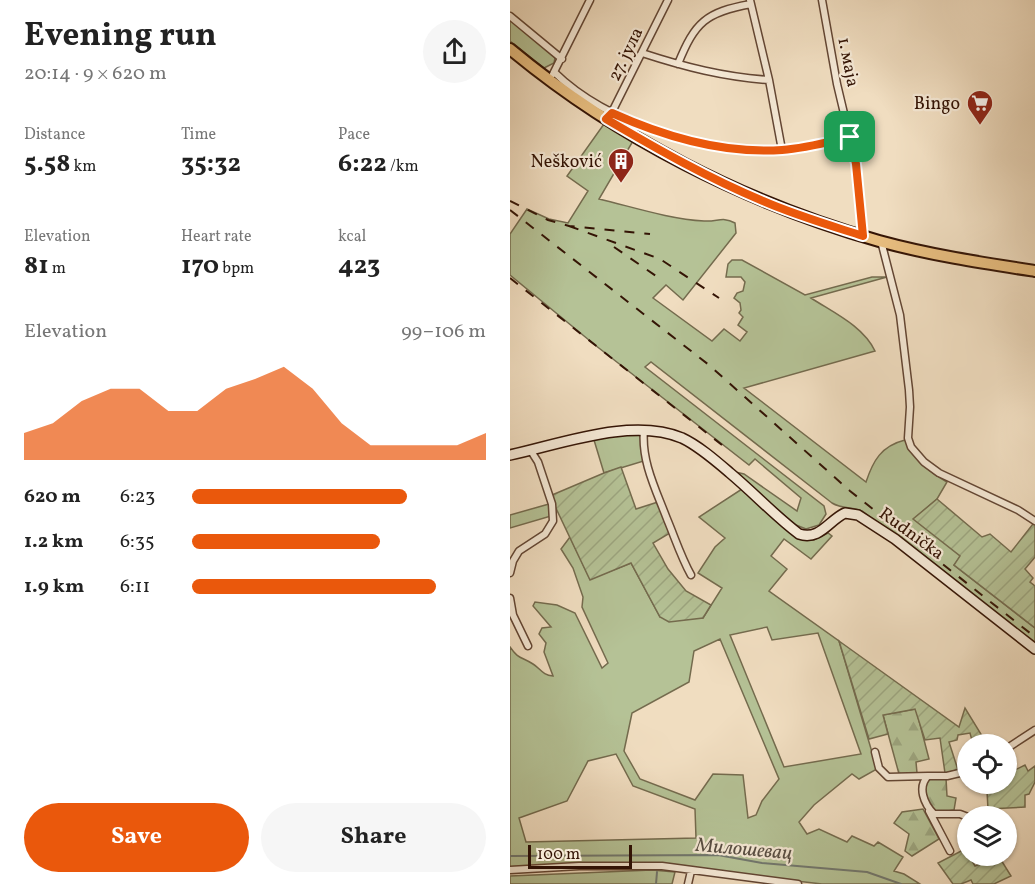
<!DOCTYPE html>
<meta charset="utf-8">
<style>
:root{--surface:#fff;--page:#f6f6f6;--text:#222;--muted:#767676;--accent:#ea580c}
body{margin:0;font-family:Vollkorn,serif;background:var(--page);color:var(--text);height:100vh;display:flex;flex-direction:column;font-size:22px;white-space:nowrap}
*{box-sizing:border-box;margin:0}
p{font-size:20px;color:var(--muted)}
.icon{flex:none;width:33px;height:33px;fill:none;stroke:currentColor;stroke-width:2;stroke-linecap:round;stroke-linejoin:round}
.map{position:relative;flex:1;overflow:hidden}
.details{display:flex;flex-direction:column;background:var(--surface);width:510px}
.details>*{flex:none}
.controls{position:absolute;left:447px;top:734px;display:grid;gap:12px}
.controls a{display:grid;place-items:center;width:60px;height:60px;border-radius:50%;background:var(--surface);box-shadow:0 2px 4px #0004;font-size:30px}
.scale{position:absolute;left:18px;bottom:15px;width:104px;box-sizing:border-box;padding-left:6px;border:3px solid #341405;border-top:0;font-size:16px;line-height:21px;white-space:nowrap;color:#341405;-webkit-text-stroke:4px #f5e9d6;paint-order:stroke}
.pin{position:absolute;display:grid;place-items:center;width:51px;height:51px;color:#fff;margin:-26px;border-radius:12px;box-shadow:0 3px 9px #0006}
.round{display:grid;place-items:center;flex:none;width:63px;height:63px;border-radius:32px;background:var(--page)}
.overview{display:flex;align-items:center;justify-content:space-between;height:102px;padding:0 24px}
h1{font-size:33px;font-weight:700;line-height:45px}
.metrics{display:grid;grid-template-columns:repeat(3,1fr);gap:9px;height:102px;padding:6px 24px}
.metrics div{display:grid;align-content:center}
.metrics b{font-size:26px;font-weight:700}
.metrics small{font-size:16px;font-weight:400}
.metrics p{font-size:16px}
.chart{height:168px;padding:12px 24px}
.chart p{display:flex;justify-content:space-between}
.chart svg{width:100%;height:108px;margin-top:6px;fill:var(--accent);opacity:.7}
.primary-button{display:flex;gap:12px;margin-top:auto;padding:12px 24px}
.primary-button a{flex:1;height:69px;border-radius:36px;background:var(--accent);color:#fff;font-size:24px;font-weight:700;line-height:69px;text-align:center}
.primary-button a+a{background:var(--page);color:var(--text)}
ul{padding:0 24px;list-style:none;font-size:20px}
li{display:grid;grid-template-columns:96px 72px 1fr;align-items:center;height:45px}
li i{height:15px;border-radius:8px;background:var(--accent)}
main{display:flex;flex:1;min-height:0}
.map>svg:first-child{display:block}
.grass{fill:#b5c296;stroke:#746b4e;stroke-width:1.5;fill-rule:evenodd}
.forest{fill:url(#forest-firs);stroke:#746b4e;stroke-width:1.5}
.garden{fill:url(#garden-furrows);stroke:#746b4e;stroke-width:1.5}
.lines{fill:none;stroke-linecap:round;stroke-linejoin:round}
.stream{stroke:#72786f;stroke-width:2}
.street-casing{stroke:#634634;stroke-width:9}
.secondary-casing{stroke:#341405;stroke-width:12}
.primary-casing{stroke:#341405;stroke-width:14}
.street{stroke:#f5e9d6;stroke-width:6}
.secondary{stroke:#f5e9d6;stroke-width:9}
.primary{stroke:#e8be80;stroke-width:10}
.rail{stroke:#341405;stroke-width:2;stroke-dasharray:10 10;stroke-linecap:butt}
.route-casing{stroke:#fff;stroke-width:12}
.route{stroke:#ea580c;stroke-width:8}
.labels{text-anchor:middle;stroke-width:4.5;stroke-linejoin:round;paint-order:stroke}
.street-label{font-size:18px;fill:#341405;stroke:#f5e9d6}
.poi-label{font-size:18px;fill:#341405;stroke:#f5e9d6;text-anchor:end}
.water-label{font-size:20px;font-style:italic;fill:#584e43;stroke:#f5e9d6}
</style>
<main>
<section class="details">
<div class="overview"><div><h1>Evening run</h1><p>20:14 · 9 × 620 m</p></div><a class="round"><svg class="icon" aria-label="share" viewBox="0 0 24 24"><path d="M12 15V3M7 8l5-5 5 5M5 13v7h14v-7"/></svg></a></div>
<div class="metrics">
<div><p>Distance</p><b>5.58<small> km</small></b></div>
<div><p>Time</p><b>35:32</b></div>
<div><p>Pace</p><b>6:22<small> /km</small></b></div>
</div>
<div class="metrics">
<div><p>Elevation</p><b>81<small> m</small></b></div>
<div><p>Heart rate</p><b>170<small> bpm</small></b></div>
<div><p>kcal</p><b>423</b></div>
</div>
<div class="chart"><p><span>Elevation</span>99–106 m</p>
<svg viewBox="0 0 160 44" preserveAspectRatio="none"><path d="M0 44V33L10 29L20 20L30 15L40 15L50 24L60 24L70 15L80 11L90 6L100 15L110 29L120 38L130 38L140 38L150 38L160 33V44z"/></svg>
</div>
<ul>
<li><b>620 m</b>6:23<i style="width:73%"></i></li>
<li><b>1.2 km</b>6:35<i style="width:64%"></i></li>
<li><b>1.9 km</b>6:11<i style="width:83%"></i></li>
</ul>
<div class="primary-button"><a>Save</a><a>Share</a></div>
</section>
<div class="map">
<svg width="525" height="884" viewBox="0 0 525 884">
<defs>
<pattern id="forest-firs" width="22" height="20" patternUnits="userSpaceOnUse" patternTransform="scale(1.5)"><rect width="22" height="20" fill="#b5c296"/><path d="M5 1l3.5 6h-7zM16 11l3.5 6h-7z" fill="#9ca680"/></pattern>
<pattern id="garden-furrows" width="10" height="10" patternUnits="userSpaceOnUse" patternTransform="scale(1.5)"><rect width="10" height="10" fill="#b5c296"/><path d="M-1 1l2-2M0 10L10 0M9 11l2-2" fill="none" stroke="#9ca680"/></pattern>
</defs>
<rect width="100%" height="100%" fill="#f0ddc0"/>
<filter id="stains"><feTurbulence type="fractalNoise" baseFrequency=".00333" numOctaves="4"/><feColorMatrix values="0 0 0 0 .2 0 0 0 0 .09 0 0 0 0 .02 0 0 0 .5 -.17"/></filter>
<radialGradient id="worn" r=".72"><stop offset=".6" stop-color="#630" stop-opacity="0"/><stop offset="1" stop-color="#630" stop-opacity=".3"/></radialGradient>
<path class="grass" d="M 0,17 L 41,52 L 45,58 L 44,63 L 34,68 L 0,41 Z
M 94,124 L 123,141 L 89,199 C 123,207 159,219 194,221 C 208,222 212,216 225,223 L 226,233 L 173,300 L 156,285 L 143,298 L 202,341 L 214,329 L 230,341 L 237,332 L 228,325 L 233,317 L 229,313 L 231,310 L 230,303 L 224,298 L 227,293 L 233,291 L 235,282 L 231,277 L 216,277 L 218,264 L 222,260 L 232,260 L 295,295 L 362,277 L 377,277 L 301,298 C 324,313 353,326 365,351 L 234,388 L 356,482 C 363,461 371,446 395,440 C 405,460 418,471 437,482 L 427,499 L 404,519 L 451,556 L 444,565 L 525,628 L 525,646 L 410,554 L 352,511 C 342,507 332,509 322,503 L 141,362 L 135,367 L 314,506 L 316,514 L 309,525 L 296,529 L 286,525 L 221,471 L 234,474 L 287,511 L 291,498 L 245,459 L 239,465 L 85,345 L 0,275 L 0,234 L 17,209 L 39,219 L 58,223 L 78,191 L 57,176 Z
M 116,434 L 136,434 L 137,460 L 94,473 L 84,440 Z
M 232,489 L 289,537 L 304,540 L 318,533 L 322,536 L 301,559 L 274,539 L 261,556 L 277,569 L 259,591 L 329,641 L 367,769 L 349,779 L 342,774 L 304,805 L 289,822 L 297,834 L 309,829 L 337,842 L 342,836 L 364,846 L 368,842 L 393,857 L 384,871 L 394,874 L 410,884 L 312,884 L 159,866 L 0,871 L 0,647 C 8,659 12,657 23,664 C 31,669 32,675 43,676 L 34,652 L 36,643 L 29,634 L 32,628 L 41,627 L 23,606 L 25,602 L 47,605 L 65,613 L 92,668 L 98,663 L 72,607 L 73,597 L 63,568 L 51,549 L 60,537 L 80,579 L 121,563 L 150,617 L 193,618 L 212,588 L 188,573 L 205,547 L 215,538 L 189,517 ZM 257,627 L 262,640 L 308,633 L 351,754 L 274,767 L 220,635 ZM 210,639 L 269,779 L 252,801 L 246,815 L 238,818 L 233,775 L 203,774 L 185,800 L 130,779 L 114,751 L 122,713 L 179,682 L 184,651 ZM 106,754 L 123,786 L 185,809 L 186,838 L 16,842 L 9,818 L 57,801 L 78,761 Z
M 39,504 L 41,516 L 0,528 L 0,515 Z
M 142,870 L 165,872 L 162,884 L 0,884 L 0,876 Z"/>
<path class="forest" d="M 406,709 L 419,759 L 406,762 L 407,773 L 389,774 L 373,715 Z
M 421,778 L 436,778 L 437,796 L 446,798 L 444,810 L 431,812 L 422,810 C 415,800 411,788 421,778 Z
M 413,809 L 429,839 L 402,856 L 395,851 L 399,834 L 384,823 L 392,812 Z"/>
<path class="garden" d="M 111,467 L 126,509 L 148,502 L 160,533 L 143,543 L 158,569 L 176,591 L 201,605 L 193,618 L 159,622 L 150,617 L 121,563 L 80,580 L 43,502 L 42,495 L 94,473 Z
M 427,499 L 472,537 L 480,534 L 501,552 L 523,524 L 525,525 L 525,557 L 515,569 L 523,578 L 520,582 L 525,586 L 525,628 L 444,565 L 450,556 L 403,519 Z
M 329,641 L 449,727 L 455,708 L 477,744 L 463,744 L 460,733 L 448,735 L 447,740 L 439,742 L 448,770 L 435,773 L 430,738 L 415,740 L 405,709 L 373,715 L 378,734 L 359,739 Z
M 515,765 L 518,771 L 525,766 L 525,782 L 519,794 L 515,795 L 515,807 L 478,809 L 477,791 L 487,789 L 486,783 L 496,783 L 497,774 Z
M 455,849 L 465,866 L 480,860 L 478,855 L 488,855 L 501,876 L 484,884 L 463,884 L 461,880 L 451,884 L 443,884 L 428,863 Z"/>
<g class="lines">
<path class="stream" d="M 0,856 L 208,855 L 252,863 L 357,872 L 391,884
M 146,884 L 147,872"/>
<g class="street-casing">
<path id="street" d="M 240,0 L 259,80 L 272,150
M 312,0 L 327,84 L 346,164 L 353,236
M 0,16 L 52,59
M 132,53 C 175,67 214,77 259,80
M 168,64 C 185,22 196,12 241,4
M 44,72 C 97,124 200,156 273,150 C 296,148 318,142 341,137
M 43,74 L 80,0
M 101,114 L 158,0
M 371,241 L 390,315 L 399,390 L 400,407 L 398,438 L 401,447 L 414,462 L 429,473 L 508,510 L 525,521
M 134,430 C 131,461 146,490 157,519 C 165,538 171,557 181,575
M 0,573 L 3,561 L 9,551 L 35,534 L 43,521 L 42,504 L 28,462 L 21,451
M 0,598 L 3,615 L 18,646
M 496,749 L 525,730
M 365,752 L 369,768 L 378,777 L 418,776
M 458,771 L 437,776 L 418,776 C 407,787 414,804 424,814 L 450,814 L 458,817
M 419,811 L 440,851
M 0,870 L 69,866 L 152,866 L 288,884
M 178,884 L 181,871"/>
</g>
<g class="secondary-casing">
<path id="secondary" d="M 0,455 C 51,444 122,417 172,438 C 189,446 206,461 220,473 C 244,493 265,516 289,534 C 310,541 319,520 335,513 L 348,515 L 385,539 L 525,649"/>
</g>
<g class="primary-casing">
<path id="primary" d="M 0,49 C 107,138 236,203 369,241 C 420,255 473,263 525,271"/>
</g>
<use href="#street" class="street"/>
<use href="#secondary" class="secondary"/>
<use href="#primary" class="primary"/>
<path class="rail" d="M 0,201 L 38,220 L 59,226 L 140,234
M 0,210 L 199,365 L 340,491 L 525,637
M 59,226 L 150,259 L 209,298
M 104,247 L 146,276
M 0,278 L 212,445"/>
</g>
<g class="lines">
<g class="route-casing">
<path id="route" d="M 102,113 C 155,137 214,154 272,150 C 296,148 318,142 340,137 L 346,164 L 353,236 C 319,225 285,215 253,201 C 198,178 147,149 96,119 Z"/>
</g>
<use href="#route" class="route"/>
</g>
<defs>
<g id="supermarket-pin" transform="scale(1.35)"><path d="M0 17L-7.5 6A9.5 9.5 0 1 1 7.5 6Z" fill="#8f2418" stroke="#f5e9d6"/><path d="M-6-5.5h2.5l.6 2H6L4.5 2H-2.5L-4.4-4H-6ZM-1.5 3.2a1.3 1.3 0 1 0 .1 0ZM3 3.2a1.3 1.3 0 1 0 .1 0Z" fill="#fff"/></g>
<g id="building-pin" transform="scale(1.35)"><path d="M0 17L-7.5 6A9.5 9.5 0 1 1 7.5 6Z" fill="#8f2418" stroke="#f5e9d6"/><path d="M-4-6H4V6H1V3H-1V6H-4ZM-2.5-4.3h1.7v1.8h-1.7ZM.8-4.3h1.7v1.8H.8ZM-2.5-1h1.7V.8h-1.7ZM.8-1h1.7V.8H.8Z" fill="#fff"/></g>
</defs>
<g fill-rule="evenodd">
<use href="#supermarket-pin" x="470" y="103"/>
<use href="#building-pin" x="111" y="161"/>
</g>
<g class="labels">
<g class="street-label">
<text transform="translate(115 54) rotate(-64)" y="6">27. јула</text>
<text transform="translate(339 62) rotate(79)" y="6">1. маја</text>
<text transform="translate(402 533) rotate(36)" y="6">Rudnička</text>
</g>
<g class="poi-label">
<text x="450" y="109">Bingo</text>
<text x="92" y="167">Nešković</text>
</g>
<g class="water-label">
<text transform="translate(234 848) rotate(5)" y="7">Милошевац</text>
</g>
</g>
<rect width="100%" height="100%" filter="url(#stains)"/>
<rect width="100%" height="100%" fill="url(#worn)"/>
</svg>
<div class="controls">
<a><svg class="icon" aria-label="locate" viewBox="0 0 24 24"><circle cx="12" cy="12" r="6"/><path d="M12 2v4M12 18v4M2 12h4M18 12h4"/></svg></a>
<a><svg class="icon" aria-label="layers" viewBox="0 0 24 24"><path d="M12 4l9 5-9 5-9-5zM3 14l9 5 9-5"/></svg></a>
</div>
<div class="scale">100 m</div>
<div class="pin" style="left:340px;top:137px;background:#1e9e55"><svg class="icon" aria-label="arrive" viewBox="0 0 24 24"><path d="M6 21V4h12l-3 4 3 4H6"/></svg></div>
</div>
</main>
